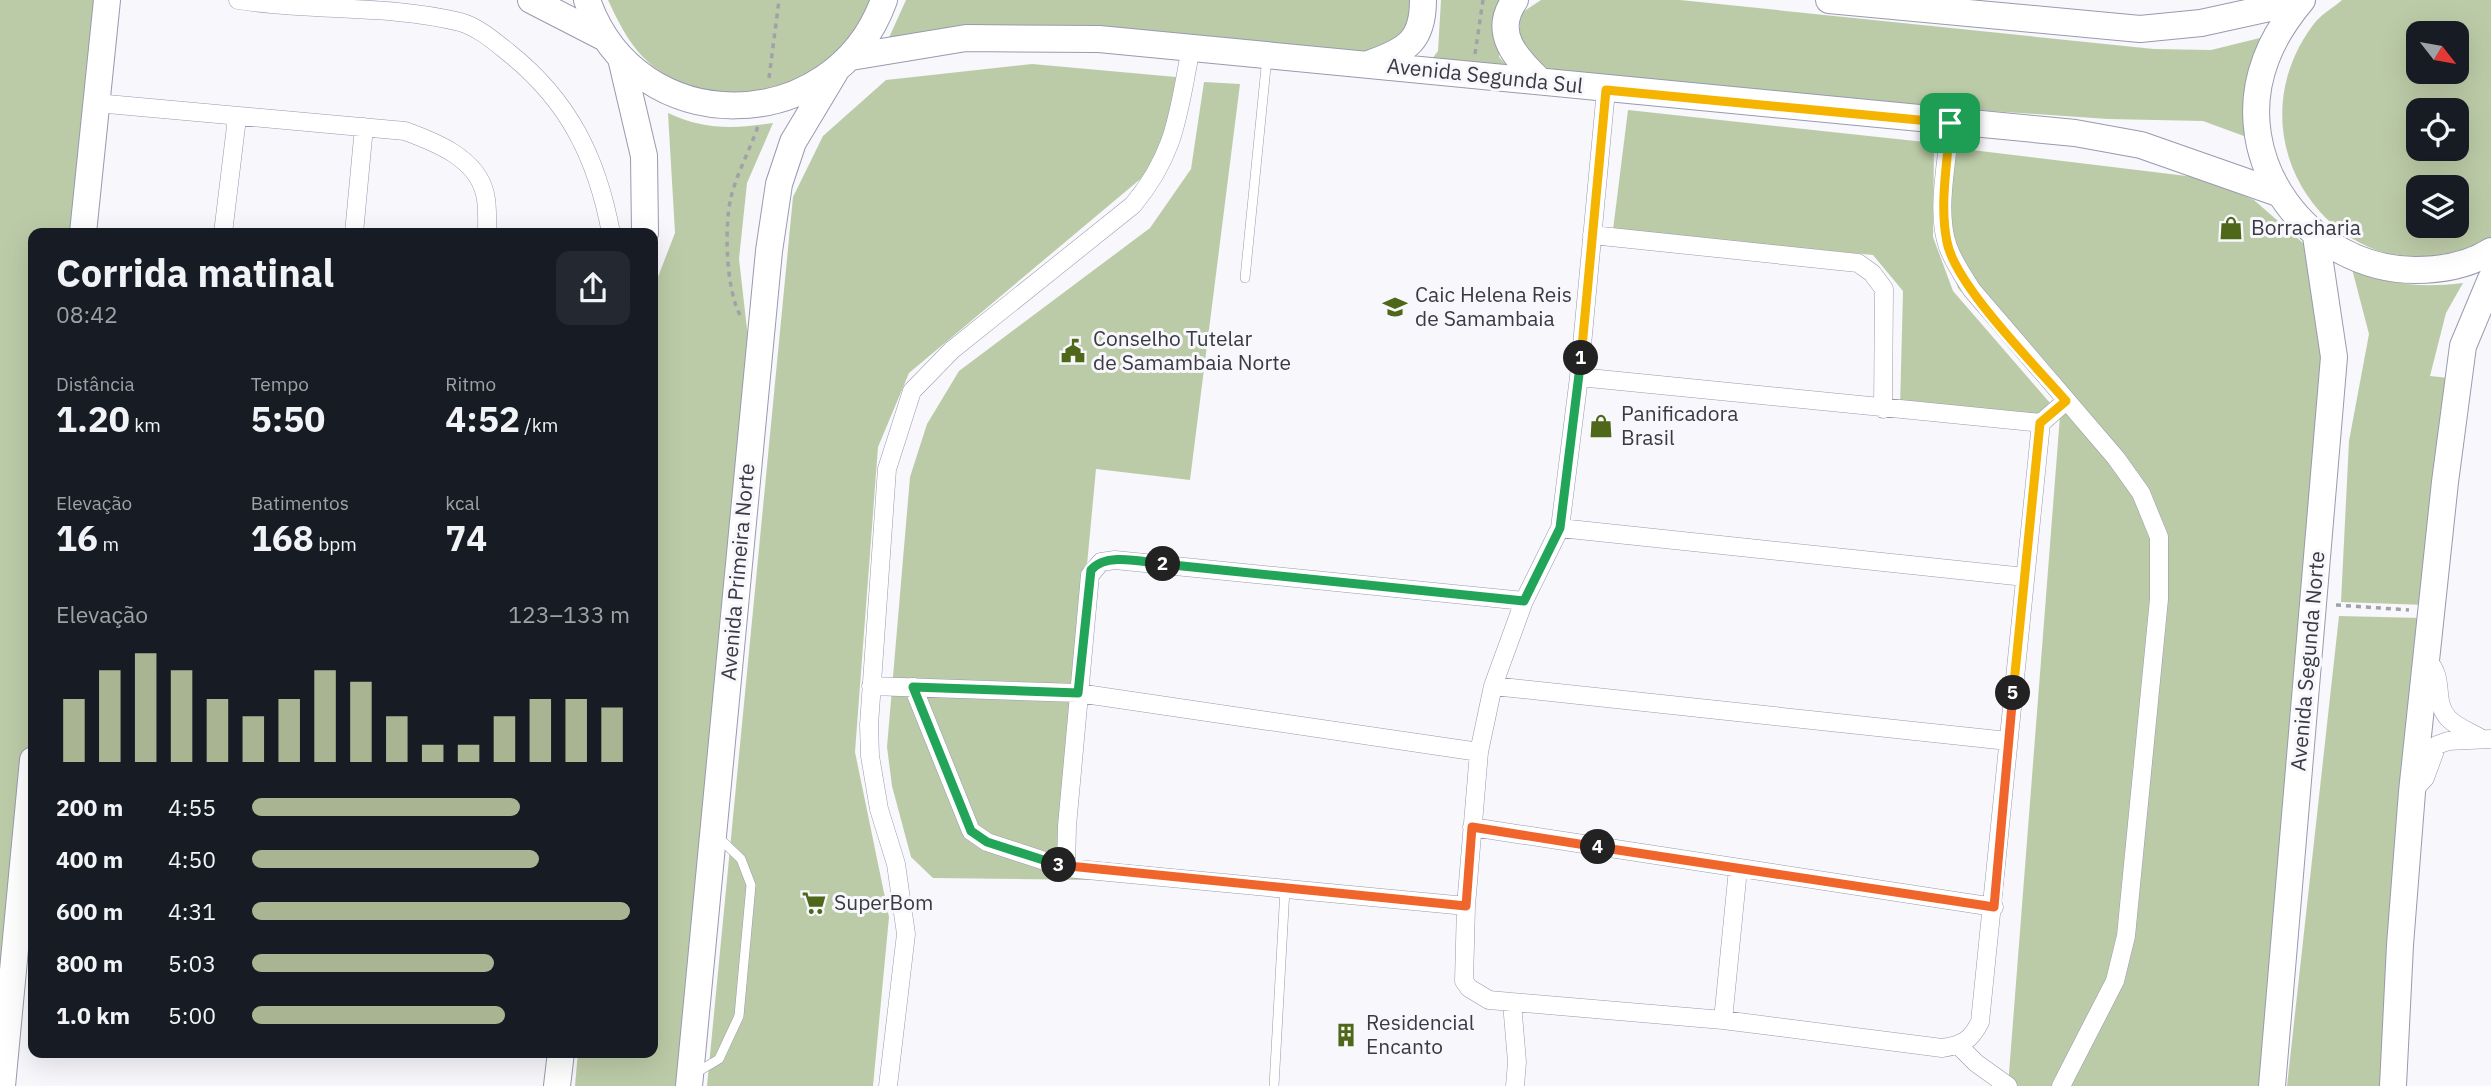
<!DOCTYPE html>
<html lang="pt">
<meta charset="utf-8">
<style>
:root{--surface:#171b24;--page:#242831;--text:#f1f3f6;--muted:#9ea1a6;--accent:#a8b492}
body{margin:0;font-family:"IBM Plex Sans",sans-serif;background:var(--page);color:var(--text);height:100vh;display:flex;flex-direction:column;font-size:26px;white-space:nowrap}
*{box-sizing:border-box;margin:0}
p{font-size:23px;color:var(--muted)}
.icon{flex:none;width:38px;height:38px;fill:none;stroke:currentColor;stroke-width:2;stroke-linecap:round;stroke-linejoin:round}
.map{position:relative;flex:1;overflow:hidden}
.panel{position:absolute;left:28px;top:228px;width:630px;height:830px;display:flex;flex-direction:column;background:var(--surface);border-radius:14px;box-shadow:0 7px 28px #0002}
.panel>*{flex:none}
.needle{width:46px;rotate:121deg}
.fabs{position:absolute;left:2406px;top:21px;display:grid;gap:14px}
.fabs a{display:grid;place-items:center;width:63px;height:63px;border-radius:14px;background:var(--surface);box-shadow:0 7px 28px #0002;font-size:35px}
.pin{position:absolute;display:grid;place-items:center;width:60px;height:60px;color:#fff;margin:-30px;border-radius:14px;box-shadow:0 4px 10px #0006}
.km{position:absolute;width:35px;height:35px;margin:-18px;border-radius:50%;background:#222;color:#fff;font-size:19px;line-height:35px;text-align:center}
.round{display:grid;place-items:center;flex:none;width:74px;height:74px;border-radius:14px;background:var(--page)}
.head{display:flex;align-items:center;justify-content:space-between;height:119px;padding:0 28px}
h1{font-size:38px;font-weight:700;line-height:52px}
.stats{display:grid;grid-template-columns:repeat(3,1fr);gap:10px;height:119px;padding:7px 28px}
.stats div{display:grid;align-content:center}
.stats b{font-size:35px;font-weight:700}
.stats small{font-size:19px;font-weight:400}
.stats p{font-size:19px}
.chart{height:196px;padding:14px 28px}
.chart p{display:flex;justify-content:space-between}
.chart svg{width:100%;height:126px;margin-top:7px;stroke:var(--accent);stroke-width:6}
ul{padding:0 28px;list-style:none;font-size:23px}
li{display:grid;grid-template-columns:112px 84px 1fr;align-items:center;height:52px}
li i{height:18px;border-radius:9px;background:var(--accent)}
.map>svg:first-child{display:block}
.green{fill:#bccba7;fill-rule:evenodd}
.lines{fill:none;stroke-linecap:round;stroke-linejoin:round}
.lane-casing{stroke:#989aae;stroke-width:10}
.street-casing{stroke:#989aae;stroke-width:19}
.secondary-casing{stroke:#989aae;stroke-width:28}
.path{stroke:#a1a1a8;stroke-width:3.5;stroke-dasharray:5 5;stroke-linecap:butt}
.lane{stroke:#fff;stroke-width:9}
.street{stroke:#fff;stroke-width:18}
.secondary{stroke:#fff;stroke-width:26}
.split-1-casing{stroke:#fff;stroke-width:14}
.split-2-casing{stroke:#fff;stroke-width:14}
.split-3-casing{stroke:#fff;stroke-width:14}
.split-4-casing{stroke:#fff;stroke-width:14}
.split-5-casing{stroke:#fff;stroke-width:14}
.split-6-casing{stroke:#fff;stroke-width:14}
.split-1{stroke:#f5b400;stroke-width:9}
.split-2{stroke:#22a559;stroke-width:9}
.split-3{stroke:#22a559;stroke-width:9}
.split-4{stroke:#f0652b;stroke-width:9}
.split-5{stroke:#f0652b;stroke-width:9}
.split-6{stroke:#f5b400;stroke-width:9}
.labels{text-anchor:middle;stroke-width:6;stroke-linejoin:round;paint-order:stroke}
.street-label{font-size:21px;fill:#393a43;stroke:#f7f7fc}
.poi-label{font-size:21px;fill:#393a43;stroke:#f7f7fc;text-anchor:start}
</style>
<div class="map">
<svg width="2491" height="1086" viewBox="0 0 2491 1086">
<rect width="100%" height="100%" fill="#f7f7fc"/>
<path class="green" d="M 0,0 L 110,0 L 88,233 L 33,233 L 33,830 L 0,1086 Z
M 608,0 L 873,0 C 869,9 866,21 860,30 C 816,97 723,115 657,69 C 633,52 620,26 608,0 Z
M 906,0 L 1415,0 L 1409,45 L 1389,62 L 887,42 Z
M 1441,0 L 1507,0 L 1499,9 L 1499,57 L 1519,79 L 1422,72 L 1438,51 Z
M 1541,0 L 1680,0 L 2154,49 L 2211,50 L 2264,37 L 2252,139 L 2203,121 L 2108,119 L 1550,81 L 1520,49 L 1520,14 Z
M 2342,0 L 2491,0 L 2491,237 C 2358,316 2219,152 2313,25 C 2320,15 2333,8 2342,0 ZM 2418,33 L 2457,33 L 2457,72 L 2418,72 ZM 2418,110 L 2457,110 L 2457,149 L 2418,149 ZM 2418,187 L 2457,187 L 2457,226 L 2418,226 Z
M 1032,64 L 1176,77 L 1165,139 L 1144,176 L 909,373 L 878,447 L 855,752 L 889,917 L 873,1086 L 707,1086 L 793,197 L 823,136 L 886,80 Z
M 1204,82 L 1240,84 L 1190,480 L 1096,469 L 1060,853 L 1091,880 L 933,878 L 911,857 L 892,786 L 887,747 L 910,477 L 927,424 L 959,371 L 1150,228 L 1191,169 Z
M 1628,110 L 1934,143 L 1933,237 L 1953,291 L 2050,403 L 2032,425 L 1900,408 L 1903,291 L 1873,255 L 1613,230 Z
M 668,113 C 704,130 734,129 773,123 L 747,183 L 739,259 L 748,338 L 679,1086 L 575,1086 L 578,1052 L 653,1052 L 653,314 L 656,282 L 675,233 Z
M 1939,146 L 2203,178 L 2254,200 L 2311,250 L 2335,366 L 2268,1086 L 2008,1086 L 2061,403 L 1958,288 L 1940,236 Z
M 2352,269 C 2393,285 2419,288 2463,283 L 2446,313 L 2430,376 L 2449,378 L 2425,605 L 2341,602 L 2349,441 L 2369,334 Z
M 2339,616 L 2422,618 L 2386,1086 L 2287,1086 Z"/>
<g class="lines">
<g class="lane-casing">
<path id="lane" d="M 1245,278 L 1267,57
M 694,1074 L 719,1059 L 739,1016 L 751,885 L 741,859 L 717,836
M 1274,1086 L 1285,889"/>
</g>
<g class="street-casing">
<path id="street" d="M 238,0 C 311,12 387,4 460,22 C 478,27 494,41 509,53 C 569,101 597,158 611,233
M 96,103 L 405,131 C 435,142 477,158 485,194 C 488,206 487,220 487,233
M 1950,123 C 1948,161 1935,210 1948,247 C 1954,263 1963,276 1972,290 L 2116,458 L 2141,493 L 2159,537 L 2159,599 L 2126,936 L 2115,981 L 2061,1086
M 223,233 L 237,118
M 354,233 L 364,127
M 1592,235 L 1858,263 L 1872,273 L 1884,289 L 1883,409
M 1579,377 L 2041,423 L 1980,1022 C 1971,1040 1963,1045 1942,1048 L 1723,1020 L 1489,1000 L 1469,988 L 1464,981 L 1466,906 L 1479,752 L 1493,686 L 1524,601 L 1560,528 Z
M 1579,377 L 1606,90
M 2041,423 L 2066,401
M 1560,528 L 2025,577
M 2427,660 C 2446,679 2432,700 2448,718 C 2456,727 2471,732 2482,739
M 871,686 L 1078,693 L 1479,752
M 1493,686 L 2008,741
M 913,687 L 971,831 L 987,842 L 1066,868
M 2412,792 L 2425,778 L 2437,745 L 2448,741 L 2491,739
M 1472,827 L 1994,907
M 1466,906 L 1066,868 L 1067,826 L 1090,575 L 1101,562 L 1115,560 L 1524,601
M 1512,1003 L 1517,1062 L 1515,1086
M 1723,1020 L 1738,869
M 1959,1046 L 1976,1063 L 2008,1086
M 888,1086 L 906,934 L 896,864 L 879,809 L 870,756 L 869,725 L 887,469 L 912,391 L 952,350 L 1133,205 C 1177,152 1178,112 1191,48"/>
</g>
<g class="secondary-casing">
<path id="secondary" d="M 531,0 L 605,38
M 587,0 C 636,142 834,139 884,0
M 1515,0 C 1491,33 1517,59 1540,81
M 1829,0 L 2140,29 L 2201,23 L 2301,1
M 2302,0 C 2287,18 2274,37 2266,59 C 2227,161 2309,269 2415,270 C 2440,270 2469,265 2491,251
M 851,57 L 966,38 L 1099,39 L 2075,133 L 2141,145 L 2278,193
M 621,58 L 644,156 L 645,233
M 1371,63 C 1408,50 1423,40 1423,0
M 83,233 L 107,0
M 2,1086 L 33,760
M 557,1086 L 561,1052
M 689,1086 L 769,251 L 779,184 L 793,142 L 835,72
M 2272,1086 L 2334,357 L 2316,236
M 2393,1086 L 2400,945 L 2412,792 L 2445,482 L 2463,346 L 2491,279"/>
</g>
<path class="path" d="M 1475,54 L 1483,0
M 769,78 L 779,0
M 740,315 C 726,289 724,226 731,197 C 737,173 750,150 758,126
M 2336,605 L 2409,610"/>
<use href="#lane" class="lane"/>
<use href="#street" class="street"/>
<use href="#secondary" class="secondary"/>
</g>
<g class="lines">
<g class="split-1-casing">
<path id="split-1" d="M 1581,358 L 1606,90 L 1950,123"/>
</g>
<g class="split-2-casing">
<path id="split-2" d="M 1163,564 L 1524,601 L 1560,528 L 1581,358"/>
</g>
<g class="split-3-casing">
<path id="split-3" d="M 1059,865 L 987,842 L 971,831 L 913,687 L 1078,693 L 1091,570 C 1106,552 1142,562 1163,564"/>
</g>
<g class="split-4-casing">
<path id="split-4" d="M 1059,865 L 1466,906 L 1472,827 L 1598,847"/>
</g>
<g class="split-5-casing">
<path id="split-5" d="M 1598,847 L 1994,907 L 2013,693"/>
</g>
<g class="split-6-casing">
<path id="split-6" d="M 1950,123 C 1948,161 1939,203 1947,242 C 1955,285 2035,365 2066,401 L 2040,423 L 2013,693"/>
</g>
<use href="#split-1" class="split-1"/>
<use href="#split-2" class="split-2"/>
<use href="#split-3" class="split-3"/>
<use href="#split-4" class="split-4"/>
<use href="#split-5" class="split-5"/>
<use href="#split-6" class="split-6"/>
</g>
<defs>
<g id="shop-bare" transform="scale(1.89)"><path d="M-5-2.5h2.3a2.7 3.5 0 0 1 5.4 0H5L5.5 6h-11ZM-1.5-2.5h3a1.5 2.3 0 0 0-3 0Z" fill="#4f6718" stroke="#f7f7fc" stroke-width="2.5" paint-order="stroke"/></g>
<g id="school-bare" transform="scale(1.89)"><path d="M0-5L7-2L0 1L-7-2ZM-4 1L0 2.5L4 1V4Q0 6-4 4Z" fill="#4f6718" stroke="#f7f7fc" stroke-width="2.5" paint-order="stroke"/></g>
<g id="civic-bare" transform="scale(1.89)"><path d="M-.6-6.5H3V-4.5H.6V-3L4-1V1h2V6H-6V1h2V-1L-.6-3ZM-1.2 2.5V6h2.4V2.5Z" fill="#4f6718" stroke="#f7f7fc" stroke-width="2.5" paint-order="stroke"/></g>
<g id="supermarket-bare" transform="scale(1.89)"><path d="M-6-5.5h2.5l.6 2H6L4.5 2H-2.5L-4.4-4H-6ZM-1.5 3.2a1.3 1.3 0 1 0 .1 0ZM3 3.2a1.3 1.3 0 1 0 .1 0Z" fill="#4f6718" stroke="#f7f7fc" stroke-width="2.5" paint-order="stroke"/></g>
<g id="building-bare" transform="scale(1.89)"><path d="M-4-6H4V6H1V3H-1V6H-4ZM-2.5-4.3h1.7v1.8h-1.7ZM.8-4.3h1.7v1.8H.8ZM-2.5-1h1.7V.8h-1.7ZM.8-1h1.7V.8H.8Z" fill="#4f6718" stroke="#f7f7fc" stroke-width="2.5" paint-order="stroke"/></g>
</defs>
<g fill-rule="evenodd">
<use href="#shop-bare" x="2231" y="228"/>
<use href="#school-bare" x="1395" y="307"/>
<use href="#civic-bare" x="1073" y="351"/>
<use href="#shop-bare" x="1601" y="426"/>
<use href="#supermarket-bare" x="814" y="903"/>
<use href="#building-bare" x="1346" y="1035"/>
</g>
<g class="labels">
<g class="street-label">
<text transform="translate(1485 76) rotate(6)" y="7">Avenida Segunda Sul</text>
<text transform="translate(738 572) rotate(-85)" y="7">Avenida Primeira Norte</text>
<text transform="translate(2308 661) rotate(-85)" y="7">Avenida Segunda Norte</text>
</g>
<g class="poi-label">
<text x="2251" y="235">Borracharia</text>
<text x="1415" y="302">Caic Helena Reis<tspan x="1415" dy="24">de Samambaia</tspan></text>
<text x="1093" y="346">Conselho Tutelar<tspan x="1093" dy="24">de Samambaia Norte</tspan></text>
<text x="1621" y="421">Panificadora<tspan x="1621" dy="24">Brasil</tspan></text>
<text x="834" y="910">SuperBom</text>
<text x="1366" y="1030">Residencial<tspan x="1366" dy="24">Encanto</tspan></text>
</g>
</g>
</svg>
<div class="fabs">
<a><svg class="needle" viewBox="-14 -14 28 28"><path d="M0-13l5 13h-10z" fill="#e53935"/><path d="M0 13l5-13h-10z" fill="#9ea1a6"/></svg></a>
<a><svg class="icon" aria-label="locate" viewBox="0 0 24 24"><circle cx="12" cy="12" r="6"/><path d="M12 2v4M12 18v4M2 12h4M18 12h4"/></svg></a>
<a><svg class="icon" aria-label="layers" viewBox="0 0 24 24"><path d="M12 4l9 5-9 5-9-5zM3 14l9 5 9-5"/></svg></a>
</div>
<div class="pin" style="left:1950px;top:123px;background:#1e9e55"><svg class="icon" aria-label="arrive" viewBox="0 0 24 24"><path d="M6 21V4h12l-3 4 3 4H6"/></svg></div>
<b class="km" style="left:1581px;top:358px">1</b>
<b class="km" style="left:1163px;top:564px">2</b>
<b class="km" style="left:1059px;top:865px">3</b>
<b class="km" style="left:1598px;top:847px">4</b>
<b class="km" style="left:2013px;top:693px">5</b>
<section class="panel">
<div class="head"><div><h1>Corrida matinal</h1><p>08:42</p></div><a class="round"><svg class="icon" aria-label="share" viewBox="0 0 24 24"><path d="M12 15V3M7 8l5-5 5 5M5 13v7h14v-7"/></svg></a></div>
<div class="stats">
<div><p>Distância</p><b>1.20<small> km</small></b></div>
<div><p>Tempo</p><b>5:50</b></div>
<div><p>Ritmo</p><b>4:52<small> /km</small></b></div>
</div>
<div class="stats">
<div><p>Elevação</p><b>16<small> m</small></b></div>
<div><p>Batimentos</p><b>168<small> bpm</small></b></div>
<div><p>kcal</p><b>74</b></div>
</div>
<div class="chart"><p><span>Elevação</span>123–133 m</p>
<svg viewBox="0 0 160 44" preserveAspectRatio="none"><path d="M5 44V22M15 44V12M25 44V6M35 44V12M45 44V22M55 44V28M65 44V22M75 44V12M85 44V16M95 44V28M105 44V38M115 44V38M125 44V28M135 44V22M145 44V22M155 44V25"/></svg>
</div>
<ul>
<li><b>200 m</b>4:55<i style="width:71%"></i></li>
<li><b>400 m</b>4:50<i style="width:76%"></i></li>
<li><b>600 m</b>4:31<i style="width:100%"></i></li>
<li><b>800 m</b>5:03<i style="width:64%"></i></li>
<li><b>1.0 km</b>5:00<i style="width:67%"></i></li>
</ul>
</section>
</div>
